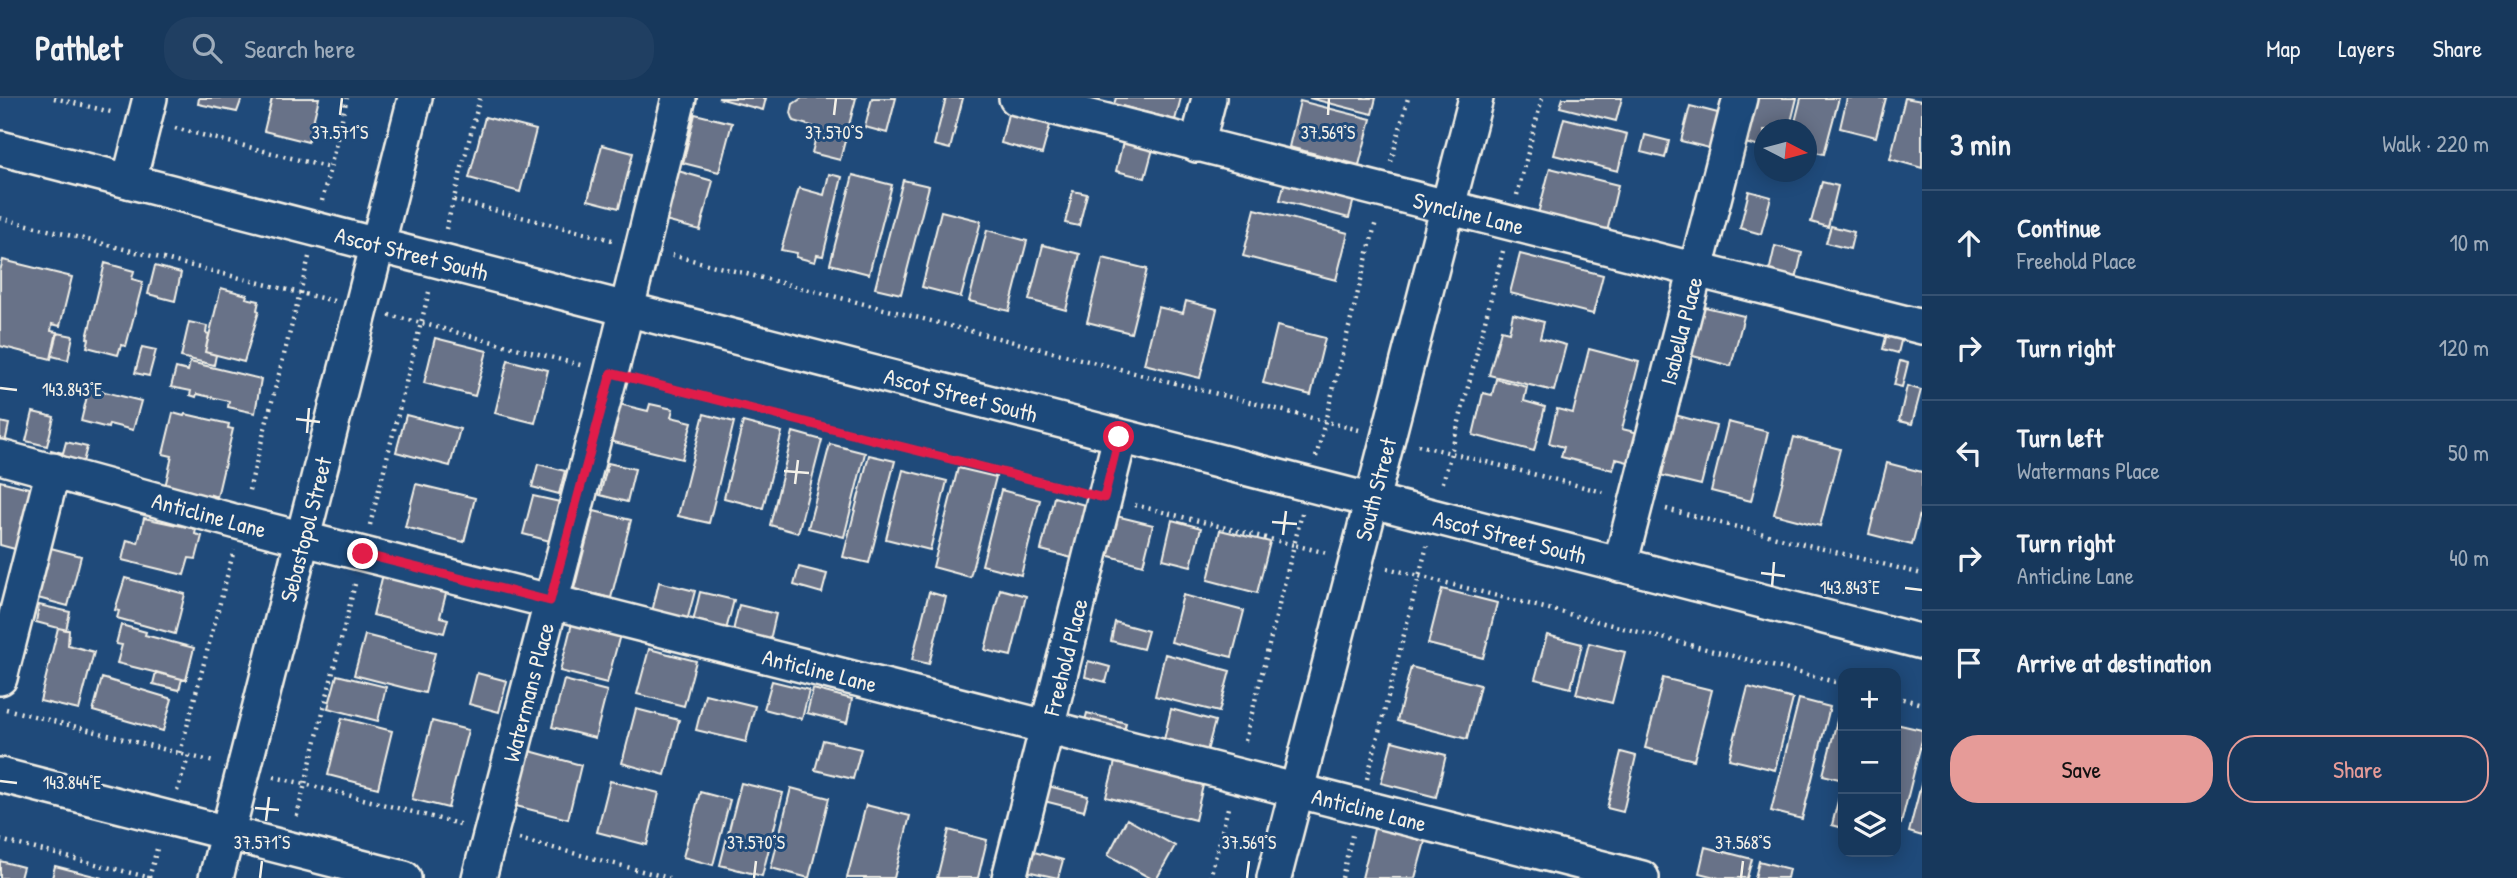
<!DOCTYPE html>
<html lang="en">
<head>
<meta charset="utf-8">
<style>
	:root { --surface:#17385c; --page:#203f62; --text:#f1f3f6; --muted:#9eacbb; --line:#365272; --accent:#e69b98 }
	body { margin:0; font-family:"Patrick Hand",sans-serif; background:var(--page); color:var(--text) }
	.controls { position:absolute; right:21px; bottom:21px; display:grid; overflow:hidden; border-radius:14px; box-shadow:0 4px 18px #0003 }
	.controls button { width:63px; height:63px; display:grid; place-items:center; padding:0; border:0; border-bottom:2px solid var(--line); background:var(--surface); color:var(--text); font:35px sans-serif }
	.compass { position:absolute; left:1754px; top:21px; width:63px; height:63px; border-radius:50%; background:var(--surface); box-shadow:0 4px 18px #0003; rotate:96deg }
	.stop { position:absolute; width:21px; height:21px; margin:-16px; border:5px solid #e11d48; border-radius:50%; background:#fff }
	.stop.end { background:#e11d48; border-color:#fff; box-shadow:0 2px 7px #0008 }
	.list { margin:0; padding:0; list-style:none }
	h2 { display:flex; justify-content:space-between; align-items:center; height:91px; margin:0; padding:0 28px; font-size:30px }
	h2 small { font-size:23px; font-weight:400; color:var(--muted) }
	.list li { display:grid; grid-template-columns:46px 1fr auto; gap:21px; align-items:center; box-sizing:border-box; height:105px; padding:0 28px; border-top:2px solid var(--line) }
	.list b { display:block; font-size:26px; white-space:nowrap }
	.list p { margin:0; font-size:23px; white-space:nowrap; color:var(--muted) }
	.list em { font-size:23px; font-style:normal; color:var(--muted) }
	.actions { display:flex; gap:14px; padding:21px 28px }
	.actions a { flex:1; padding:16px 0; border:2px solid var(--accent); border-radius:28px; text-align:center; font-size:24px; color:var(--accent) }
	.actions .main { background:var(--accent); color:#111 }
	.icon { flex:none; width:38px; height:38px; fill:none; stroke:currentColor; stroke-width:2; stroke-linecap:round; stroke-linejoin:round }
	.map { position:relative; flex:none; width:1922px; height:780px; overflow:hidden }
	header { display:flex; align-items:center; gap:42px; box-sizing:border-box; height:98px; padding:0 35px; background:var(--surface); border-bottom:2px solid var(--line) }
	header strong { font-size:33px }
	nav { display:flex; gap:38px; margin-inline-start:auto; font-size:24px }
	.search { width:490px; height:63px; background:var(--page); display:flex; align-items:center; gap:18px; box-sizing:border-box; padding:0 24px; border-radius:28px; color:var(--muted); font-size:26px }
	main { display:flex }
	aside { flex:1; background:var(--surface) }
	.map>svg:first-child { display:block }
	.building { fill:#687288; stroke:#f4f1e8; stroke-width:2 }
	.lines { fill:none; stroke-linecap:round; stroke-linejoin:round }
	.minor-casing { stroke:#f4f1e8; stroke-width:38 }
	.path { stroke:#f4f1e8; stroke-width:4.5; stroke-dasharray:2 5; stroke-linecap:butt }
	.minor { stroke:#1f4a7a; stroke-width:33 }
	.route { stroke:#e11d48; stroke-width:9 }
	.ticks { fill:none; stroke:#f4f1e8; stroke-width:2.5 }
	.labels { text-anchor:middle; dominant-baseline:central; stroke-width:6; stroke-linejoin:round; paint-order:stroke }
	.street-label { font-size:23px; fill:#f4f1e8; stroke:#1f4a7a }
	.ticks-label { font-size:18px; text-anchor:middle; fill:#f4f1e8; stroke:#1f4a7a; stroke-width:6; stroke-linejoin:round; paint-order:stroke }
</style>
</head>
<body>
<header>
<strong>Pathlet</strong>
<div class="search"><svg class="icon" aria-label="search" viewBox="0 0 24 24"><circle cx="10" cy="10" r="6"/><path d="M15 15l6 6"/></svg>Search here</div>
<nav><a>Map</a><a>Layers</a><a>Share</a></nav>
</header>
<main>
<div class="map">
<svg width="1922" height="780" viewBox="0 0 1922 780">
	<rect width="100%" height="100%" fill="#1f4a7a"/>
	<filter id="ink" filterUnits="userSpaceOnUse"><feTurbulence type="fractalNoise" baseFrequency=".0143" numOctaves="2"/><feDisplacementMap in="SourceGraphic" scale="14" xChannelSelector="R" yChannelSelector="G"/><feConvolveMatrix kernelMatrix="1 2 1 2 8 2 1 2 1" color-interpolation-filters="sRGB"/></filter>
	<g filter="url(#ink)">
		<path class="building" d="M199,0H242L237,14L198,6Z
			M272,0H319L308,44L264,33Z
			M718,0H766L763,12Z
			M802,0H856L840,62L812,55L818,30L794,23L791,15L793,6Z
			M872,0H896L887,35L865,29Z
			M946,0H963L950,51L934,47Z
			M1116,0H1181L1175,22L1114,6Z
			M1309,0H1376L1372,16Z
			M1563,0H1622L1616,23L1560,9Z
			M1756,0H1797L1789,32H1764V50L1745,45Z
			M1801,0H1839L1824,56L1806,52V32H1793Z
			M1847,0H1886L1876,39L1840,30Z
			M1905,0L1922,3V70L1890,61Z
			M1300,3L1371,21L1359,67L1289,49Z
			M1690,8L1722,16L1713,51L1681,43Z
			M695,16L732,25L719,74L683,65Z
			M1008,16L1050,27L1042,56L1001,45Z
			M485,19L536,32L520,94L469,80Z
			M1564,20L1627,36L1618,73L1554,57Z
			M1645,37L1669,43L1665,60L1641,54Z
			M1123,44L1153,51L1145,80L1116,73Z
			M602,47L633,55L619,110L588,102Z
			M1550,70L1618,87L1607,134L1538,116Z
			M678,73L713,83L700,132L665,123Z
			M829,76L842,79L823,158L817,157L815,164L796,159L797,155L781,152L799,90L824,97Z
			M853,77L892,87L869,176L830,166Z
			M1286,79L1355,97L1349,120L1280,102Z
			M903,82L929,88L901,196L875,190Z
			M1822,84L1838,88L1828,129L1811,124Z
			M1073,93L1087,96L1079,128L1065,125Z
			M1749,93L1771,99L1761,136L1740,130Z
			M1255,111L1348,135L1336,182L1243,158Z
			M941,113L981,123L961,199L922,189Z
			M1831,128L1854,134L1850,151L1826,145Z
			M987,132L1027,143L1009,213L969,203Z
			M1043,147L1080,156L1066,212L1029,202Z
			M1775,148L1802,155L1796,181L1769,174Z
			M1520,156L1603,177L1593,216L1510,195Z
			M1103,160L1147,171L1131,235L1087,224Z
			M3,162L72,179L60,228L52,226L51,233L57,234L51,261L0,248V173Z
			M105,165L134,173L132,181L143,184L126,248L121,247L118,257L87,249L89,241L87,240Z
			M155,168L181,175L175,203L148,196Z
			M221,190L247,197L246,200L259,203L257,212L259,213L244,264L205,254Z
			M1186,203L1217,211L1200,280L1144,266L1158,209L1183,215Z
			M1701,208L1744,218L1731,268L1689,257Z
			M1513,216L1544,224L1540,240L1566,247L1554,293L1489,277L1501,232L1509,234Z
			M189,224L207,228L206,235L209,236L205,254L216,257L214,267L181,259Z
			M1277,228L1325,240L1311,297L1263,285Z
			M58,235L73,238L68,262L52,258Z
			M1887,235L1902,239L1898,255L1883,251Z
			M435,240L487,253L475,298L424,285Z
			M142,249L156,252L149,278L135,275Z
			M1589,251L1639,264L1622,331L1639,335L1632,365L1616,361L1613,372L1561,359L1564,349L1549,345L1557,311L1573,315Z
			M508,262L548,272L535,325L495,315Z
			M1900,263L1908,265L1902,289L1894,287Z
			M190,264L261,281L255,315L228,309L229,303L197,296L196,299L190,297L191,293L171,289L176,270L188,273Z
			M1496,281L1527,289L1524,303L1545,309L1534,353L1473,337L1483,295L1492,297Z
			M1907,288L1921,292L1912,326L1899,323Z
			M89,290L141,303L133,332L109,326L108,330L81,323Z
			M619,306L648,313L650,306L673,311L671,319L692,324L682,361L610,343Z
			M33,314L54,319L47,348L26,343Z
			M173,315L184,318L185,316L229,326L228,330L233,331L217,399L211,397V400L165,389L172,358L163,356Z
			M704,316L734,324L709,425L678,418Z
			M406,317L460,331L450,368L396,354Z
			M1675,317L1716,328L1701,387L1660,377Z
			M0,324L9,326L5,345L0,344Z
			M743,324L782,334L763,410L724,400Z
			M1728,324L1768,334L1751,403L1711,393Z
			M793,334L822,342L798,435L770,427Z
			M1794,339L1840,351L1820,428L1774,416Z
			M66,344L87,349L83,364L89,366L88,372L48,365L51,352L63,355Z
			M830,346L865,355L844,439L808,430Z
			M869,357L895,363L869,465L843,459Z
			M608,365L635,371L627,404L600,397Z
			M1887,365L1922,374V408L1912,447L1869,436Z
			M538,366L565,373L559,396L532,389Z
			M958,370L996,379L970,479L933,469Z
			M903,372L947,383L930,452L886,441Z
			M0,383L37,392L22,453L0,447Z
			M416,386L475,400L464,444L405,429Z
			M1001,392L1040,402L1021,477L982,467Z
			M533,398L560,404L550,443L523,436Z
			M1054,399L1085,407L1072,460L1041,452Z
			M594,413L631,422L611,500L574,491Z
			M1112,417L1153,427L1143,467L1102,456Z
			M144,420L196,431L195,436L202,438L196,461L189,460L184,477L122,462L127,442L138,445Z
			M1172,422L1201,430L1191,468L1163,461Z
			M1220,432L1270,444L1257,495L1208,482Z
			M47,449L81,458L68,508L34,499Z
			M799,469L827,476L822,495L794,487Z
			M383,476L447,492L440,519L448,521L444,535L373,517Z
			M125,480L185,496L175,536L117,520L119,513L115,512Z
			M659,484L695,493L687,523L652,514Z
			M1000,491L1026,498L1011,558L985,552Z
			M1442,491L1497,505L1483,560L1428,546Z
			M700,494L734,502L726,532L693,524Z
			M929,494L946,499L929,566L912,562Z
			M1183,497L1244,513L1232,559L1171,544Z
			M39,507L70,514L66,532L36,524Z
			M739,507L776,516L770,542L733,533Z
			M573,521L621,533L607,585L560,573Z
			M1115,524L1148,533L1143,551L1111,543Z
			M121,527L146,534L145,537L194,550L186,582L117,565L122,547L116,546Z
			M58,530L69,532L68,547L94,554L79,612L40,603Z
			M365,537L435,555L425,595L354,577Z
			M1547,537L1582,546L1571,590L1535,581Z
			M1589,545L1625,554L1612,605L1576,596Z
			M649,551L696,563L684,608L637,596Z
			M1165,556L1230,573L1219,614L1155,598Z
			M1088,563L1110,569L1106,584L1085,579Z
			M1411,569L1480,587L1467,641L1397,623Z
			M156,574L182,581L179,592L153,586Z
			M477,575L507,583L499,614L469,606Z
			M337,577L386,589L378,623L328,610Z
			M102,580L172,601L163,633L93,613Z
			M1663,580L1712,592L1694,662L1645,650Z
			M564,582L607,593L595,640L552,629Z
			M772,583L809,592L802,621L764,611Z
			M1748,589L1793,601L1775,672L1729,661Z
			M813,591L852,601L847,625L807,615Z
			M705,596L755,608L746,644L696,632Z
			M1799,601L1830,609L1802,721L1771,713Z
			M1841,607H1843V682L1823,677Z
			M636,611L679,622L665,677L622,665Z
			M1171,611L1215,623L1206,657L1163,646Z
			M1087,615L1126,625L1123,636L1084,626Z
			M342,620L392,633L378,690L328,677Z
			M432,623L468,632L448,710L412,701Z
			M1896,626L1922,632V642L1901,726L1896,724Z
			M823,642L861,651L853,681L815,672Z
			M1392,643L1446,657L1436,699L1381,685Z
			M530,653L581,667L568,721L516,708Z
			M1621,654L1636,658L1623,714L1607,710Z
			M1116,660L1204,683L1195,722L1106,699Z
			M610,683L659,695L647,747L597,734Z
			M1922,683V738L1909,734Z
			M741,685L783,695L762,778L720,767Z
			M1048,688L1088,698L1084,713L1044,703Z
			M791,690L829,700L809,780L771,770Z
			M700,694L730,702L713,767L683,759Z
			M1840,695L1843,696V730L1832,727Z
			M866,707L910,718L894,780H847Z
			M1127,721L1175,748L1157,780H1150L1108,757Z
			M1375,727L1426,740L1415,780H1362Z
			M949,732L987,742L978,780H937Z
			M1705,749L1752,761L1747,780H1719L1699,775Z
			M1027,752L1063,762L1058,780L1022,772Z
			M0,763L23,769L20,780H0Z
			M1759,763L1789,771L1787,780H1755Z
			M55,768L102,780H52Z"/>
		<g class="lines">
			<defs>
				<g id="minor">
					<path id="s1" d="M1016,0L1922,229"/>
					<path d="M1197,47L1209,0"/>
					<path id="s2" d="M0,50C641,212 1281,380 1922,544"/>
					<path d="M129,83L150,0"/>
					<path id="s3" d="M0,359L241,425L1642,780"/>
					<path id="s4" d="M1620,467L1740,0"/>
					<path d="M0,580L53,372"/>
					<path d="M0,677L404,780"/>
					<path id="s5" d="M216,780L415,0"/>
					<path id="s6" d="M479,780L611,275L679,0"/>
					<path id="s7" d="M1009,780L1120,339"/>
					<path id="s8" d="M1274,780L1476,0"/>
				</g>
			</defs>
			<use href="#minor" class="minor-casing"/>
			<path class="path" d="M54,0L115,15
				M175,30L330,70
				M1391,64L1408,0
				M1517,97L1542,0
				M454,102L612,142
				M322,103L347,0
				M0,120L300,195L248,396
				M446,131L480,0
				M1503,153L1451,355L1607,395
				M672,157L1359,332
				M309,159L300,195L334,203
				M389,217L421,225L430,190
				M640,282L1076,392
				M1418,347L1451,355L1442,388
				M1316,359L1376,123
				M1135,407L1294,447L1244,647
				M1666,411L1922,476
				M1302,415L1294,447L1327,455
				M370,427L421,225L584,268
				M1387,470L1419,478L1427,448
				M355,486L305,686L463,727
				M1896,599L1922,606
				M6,611L214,664
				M180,655L234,452
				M274,679L305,686L296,721
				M1367,681L1419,478L1843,586
				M177,693L189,657
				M519,741L669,780
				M0,742L151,780
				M149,780L158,747
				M1210,780L1229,706
				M1342,780L1352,737"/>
			<use href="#minor" class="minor"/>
		</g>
	</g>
	<g class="lines" filter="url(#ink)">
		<path class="route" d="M363,456L550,503L611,275L1104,400L1119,339"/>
	</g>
	<path class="ticks" d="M340,17L342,0M834,17L836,0M1328,17L1329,0M0,290L17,292M296,321L320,324M307,335L309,310M784,373L809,375M795,386L798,362M1272,424L1297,426M1283,437L1286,413M1761,475L1785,478M1772,489L1774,464M1905,490L1922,492M0,683L17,685M255,710L279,712M266,723L269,699M260,780L262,763M754,780L756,763M1247,780L1249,763M1741,780L1743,763"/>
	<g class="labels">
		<g class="street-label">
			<text stroke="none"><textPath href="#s1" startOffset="467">Syncline Lane</textPath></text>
			<text stroke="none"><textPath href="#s2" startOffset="425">Ascot Street South</textPath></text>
			<text stroke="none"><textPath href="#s4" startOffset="242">Isabella Place</textPath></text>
			<text stroke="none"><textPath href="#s2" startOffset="992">Ascot Street South</textPath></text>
			<text stroke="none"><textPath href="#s8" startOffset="402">South Street</textPath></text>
			<text stroke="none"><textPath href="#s3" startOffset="217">Anticline Lane</textPath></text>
			<text stroke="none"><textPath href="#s5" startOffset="360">Sebastopol Street</textPath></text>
			<text stroke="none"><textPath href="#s2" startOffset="1559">Ascot Street South</textPath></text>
			<text stroke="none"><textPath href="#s7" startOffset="228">Freehold Place</textPath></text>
			<text stroke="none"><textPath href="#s3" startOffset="847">Anticline Lane</textPath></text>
			<text stroke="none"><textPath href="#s6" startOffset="192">Watermans Place</textPath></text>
			<text stroke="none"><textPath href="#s3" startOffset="1414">Anticline Lane</textPath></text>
		</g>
	</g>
	<g class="ticks-label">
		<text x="340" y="41">37.571°S</text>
		<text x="834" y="41">37.570°S</text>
		<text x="1328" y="41">37.569°S</text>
		<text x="72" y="298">143.843°E</text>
		<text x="1850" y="496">143.843°E</text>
		<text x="72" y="691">143.844°E</text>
		<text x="262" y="751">37.571°S</text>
		<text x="756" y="751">37.570°S</text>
		<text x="1249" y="751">37.569°S</text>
		<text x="1743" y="751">37.568°S</text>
	</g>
</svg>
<div class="controls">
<button>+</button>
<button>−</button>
<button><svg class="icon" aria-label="layers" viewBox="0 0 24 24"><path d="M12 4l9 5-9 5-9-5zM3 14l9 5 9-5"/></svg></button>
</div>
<svg class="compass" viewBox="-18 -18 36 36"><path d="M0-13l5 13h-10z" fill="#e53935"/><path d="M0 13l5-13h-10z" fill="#9eacbb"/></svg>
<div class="stop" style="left:1119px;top:339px"></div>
<div class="stop end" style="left:363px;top:456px"></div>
</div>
<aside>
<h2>3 min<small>Walk · 220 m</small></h2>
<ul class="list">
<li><svg class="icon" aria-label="ahead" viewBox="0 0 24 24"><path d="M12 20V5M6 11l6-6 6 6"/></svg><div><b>Continue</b><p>Freehold Place</p></div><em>10 m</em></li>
<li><svg class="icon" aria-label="right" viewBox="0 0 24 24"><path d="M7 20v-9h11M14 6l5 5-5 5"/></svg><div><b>Turn right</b></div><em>120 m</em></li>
<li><svg class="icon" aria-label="left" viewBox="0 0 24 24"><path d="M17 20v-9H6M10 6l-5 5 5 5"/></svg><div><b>Turn left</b><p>Watermans Place</p></div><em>50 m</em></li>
<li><svg class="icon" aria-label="right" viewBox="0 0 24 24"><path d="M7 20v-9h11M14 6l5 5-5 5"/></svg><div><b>Turn right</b><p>Anticline Lane</p></div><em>40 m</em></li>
<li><svg class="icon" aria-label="arrive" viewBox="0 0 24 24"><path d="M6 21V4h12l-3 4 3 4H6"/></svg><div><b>Arrive at destination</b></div></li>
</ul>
<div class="actions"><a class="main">Save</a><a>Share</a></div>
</aside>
</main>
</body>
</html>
